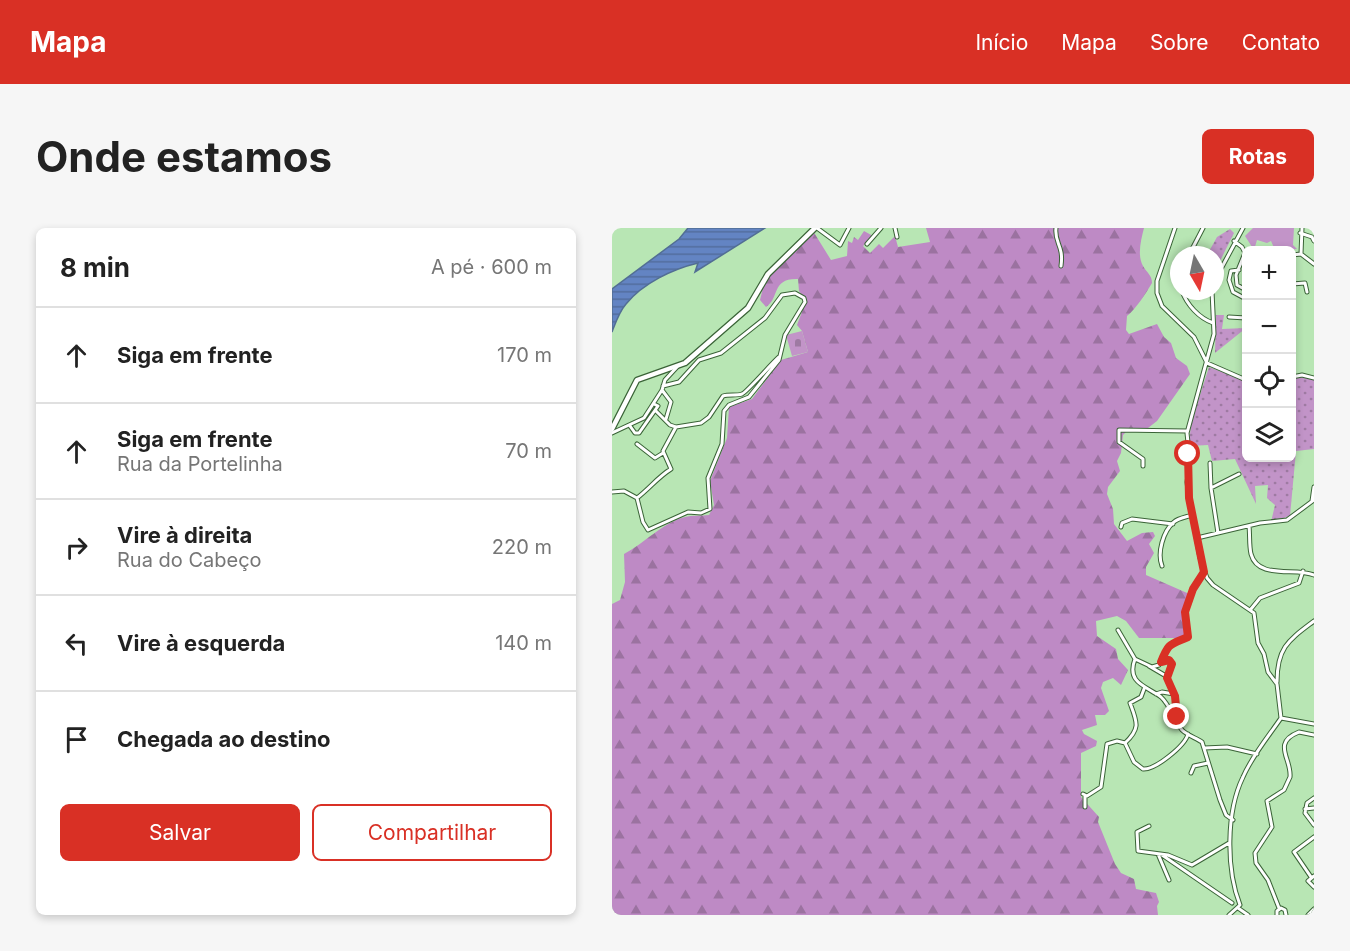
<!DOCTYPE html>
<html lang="pt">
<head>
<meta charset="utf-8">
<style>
	:root { --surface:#fff; --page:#f6f6f6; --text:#222; --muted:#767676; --line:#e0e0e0; --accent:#d93025 }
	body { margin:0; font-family:Inter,sans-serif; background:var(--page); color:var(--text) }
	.controls { position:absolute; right:18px; top:18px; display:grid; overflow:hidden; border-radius:9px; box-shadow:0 3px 9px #0003 }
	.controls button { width:54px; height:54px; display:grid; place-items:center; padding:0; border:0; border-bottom:2px solid var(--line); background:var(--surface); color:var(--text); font:30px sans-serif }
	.compass { position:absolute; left:558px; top:18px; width:54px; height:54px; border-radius:50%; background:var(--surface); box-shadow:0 3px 9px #0003; rotate:171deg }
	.stop { position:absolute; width:18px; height:18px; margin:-14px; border:4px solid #d93025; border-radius:50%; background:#fff }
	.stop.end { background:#d93025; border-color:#fff; box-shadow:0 2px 6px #0008 }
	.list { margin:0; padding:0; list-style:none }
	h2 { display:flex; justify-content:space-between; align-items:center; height:78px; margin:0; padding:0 24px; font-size:26px }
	h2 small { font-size:20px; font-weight:400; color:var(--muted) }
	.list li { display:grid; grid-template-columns:39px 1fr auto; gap:18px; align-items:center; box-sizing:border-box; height:96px; padding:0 24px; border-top:2px solid var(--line) }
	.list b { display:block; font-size:22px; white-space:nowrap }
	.list p { margin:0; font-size:20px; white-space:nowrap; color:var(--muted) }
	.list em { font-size:20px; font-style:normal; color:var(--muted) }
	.actions { display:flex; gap:12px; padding:18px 24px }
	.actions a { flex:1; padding:14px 0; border:2px solid var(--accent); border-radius:9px; text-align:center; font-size:21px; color:var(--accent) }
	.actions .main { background:var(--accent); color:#fff }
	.icon { flex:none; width:33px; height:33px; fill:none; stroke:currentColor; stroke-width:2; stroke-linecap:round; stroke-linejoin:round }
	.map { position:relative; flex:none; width:702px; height:687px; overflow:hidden; border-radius:9px }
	header { display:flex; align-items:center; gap:36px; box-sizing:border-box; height:84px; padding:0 30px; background:var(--accent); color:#fff }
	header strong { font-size:28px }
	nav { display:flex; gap:33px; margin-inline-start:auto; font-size:21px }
	.intro { display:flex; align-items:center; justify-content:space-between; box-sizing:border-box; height:144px; padding:0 36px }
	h1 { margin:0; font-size:42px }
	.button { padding:15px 27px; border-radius:9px; background:var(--accent); color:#fff; font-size:21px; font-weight:700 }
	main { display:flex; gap:36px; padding:0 36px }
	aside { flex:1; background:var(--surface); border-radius:9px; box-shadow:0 3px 9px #0003 }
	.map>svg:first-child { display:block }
	.grass { fill:url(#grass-dots) }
	.forest { fill:url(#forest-firs) }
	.cemetery { fill:url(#cemetery-stones) }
	.garden { fill:#c294c8 }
	.water { fill:url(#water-rules); stroke:#526e94; stroke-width:1.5 }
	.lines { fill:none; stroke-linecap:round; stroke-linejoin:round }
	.street-casing { stroke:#3a6337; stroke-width:5 }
	.secondary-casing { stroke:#3a6337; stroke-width:7 }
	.street { stroke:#fff; stroke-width:3 }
	.secondary { stroke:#fff; stroke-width:4.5 }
	.route { stroke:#d93025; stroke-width:8 }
</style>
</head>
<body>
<header>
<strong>Mapa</strong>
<nav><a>Início</a><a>Mapa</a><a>Sobre</a><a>Contato</a></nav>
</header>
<div class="intro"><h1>Onde estamos</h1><a class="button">Rotas</a></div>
<main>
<aside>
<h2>8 min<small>A pé · 600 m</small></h2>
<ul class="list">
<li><svg class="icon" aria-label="ahead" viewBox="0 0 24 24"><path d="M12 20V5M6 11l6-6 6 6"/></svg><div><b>Siga em frente</b></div><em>170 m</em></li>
<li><svg class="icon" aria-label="ahead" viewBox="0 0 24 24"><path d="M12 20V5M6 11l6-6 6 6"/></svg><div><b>Siga em frente</b><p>Rua da Portelinha</p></div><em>70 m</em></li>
<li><svg class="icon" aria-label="right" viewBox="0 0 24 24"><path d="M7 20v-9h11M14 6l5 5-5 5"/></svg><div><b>Vire à direita</b><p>Rua do Cabeço</p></div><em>220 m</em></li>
<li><svg class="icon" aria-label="left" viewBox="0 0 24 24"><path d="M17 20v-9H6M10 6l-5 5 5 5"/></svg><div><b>Vire à esquerda</b></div><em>140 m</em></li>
<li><svg class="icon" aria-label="arrive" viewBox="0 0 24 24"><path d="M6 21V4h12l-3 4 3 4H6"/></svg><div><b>Chegada ao destino</b></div></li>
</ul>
<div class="actions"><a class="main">Salvar</a><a>Compartilhar</a></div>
</aside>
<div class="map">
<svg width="702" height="687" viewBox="0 0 702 687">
	<defs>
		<pattern id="grass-dots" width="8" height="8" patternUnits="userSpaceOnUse" patternTransform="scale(1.5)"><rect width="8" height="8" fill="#c294c8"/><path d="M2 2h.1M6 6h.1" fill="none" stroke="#9e7aa2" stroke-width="1.8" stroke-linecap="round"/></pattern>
		<pattern id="forest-firs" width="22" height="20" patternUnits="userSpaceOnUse" patternTransform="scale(1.5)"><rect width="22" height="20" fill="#be8ac5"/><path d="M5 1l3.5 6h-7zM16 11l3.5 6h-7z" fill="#9b72a0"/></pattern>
		<pattern id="cemetery-stones" width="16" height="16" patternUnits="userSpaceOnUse" patternTransform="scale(1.5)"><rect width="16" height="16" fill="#c294c8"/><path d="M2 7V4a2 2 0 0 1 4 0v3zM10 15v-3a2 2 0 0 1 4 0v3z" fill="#9e7aa2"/></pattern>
		<pattern id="water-rules" width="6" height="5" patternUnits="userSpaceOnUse" patternTransform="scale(1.5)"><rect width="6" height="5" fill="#6384c3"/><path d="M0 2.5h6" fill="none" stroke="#526d9e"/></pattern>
	</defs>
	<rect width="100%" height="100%" fill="#b8e6b4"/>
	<path class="grass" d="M618,1L622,5L603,43V27H595L605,9Z
		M604,87H612L610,101L634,100L603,125Z
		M597,139L634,153V230H680V151L690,149L702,152V221L684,223L678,288L659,294L663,277L655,270L656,257L643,258L644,276L623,231L600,233L596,217L577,218L579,195Z"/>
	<path class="forest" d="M314,0H532C529,12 525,27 531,38C535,45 540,47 540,55C534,65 524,81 515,88L514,102L517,106L545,96L552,109L559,115L564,130L575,138L578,146L545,193L536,200L515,203L511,207L509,225L505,233L508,243L496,259L495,266L501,281L502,296L515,313L530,305L541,304L543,308L537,316L542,325L534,339V347L582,368L572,392L574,407L569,410H527L514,393L505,388L484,393L485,408L504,421L506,431L516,442L509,457L501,450L491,454L489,460L497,483L493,487H483L485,497L470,502L472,506L485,513L484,518L469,525V569L487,589L486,594L503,636L509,645L522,651L524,661L544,665L547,674L545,678L546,687H0V376L8,372L13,354L12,326C33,315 50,295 73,289C80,287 89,288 97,287L102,277L98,253L115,210L117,179L140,171L169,132L196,124L190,103L185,97L194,73L187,63L186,51C159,50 168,70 154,79L148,72L153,52L201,3L219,32L235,28L236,13L240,15L242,9L246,12L252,3L261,8L251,18L258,25L267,16L271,20L283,8L286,19L318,14Z"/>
	<path class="cemetery" d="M190,103L196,124L180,128L174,107Z"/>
	<path class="garden" d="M641,0H682L681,17L685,21L663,22L659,13L655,15L645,12L642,22L633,8Z"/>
	<path class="water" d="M76,0H153L83,44L86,35C61,41 31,55 14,76C7,84 3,96 0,104V61L67,11Z"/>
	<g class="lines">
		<defs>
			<path id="street" d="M205,0L228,17L237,0
				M283,0L285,9
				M444,0C442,15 452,17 449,38
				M563,0L545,53V65L550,78L582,109L595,135L634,152
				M688,5L700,9L702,13
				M622,13L630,19L633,25L624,47L625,57L634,62
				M255,16L269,0
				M689,26L690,0
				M577,27L591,0
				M680,27L689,26L702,36
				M627,42L619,43L617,52L621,64L634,71
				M603,52L631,0
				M680,56L693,55L695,64
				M570,63C575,77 587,90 601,95
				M600,63L602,106L575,205L578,234L575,254L577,270L588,330L595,350L601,357L642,385L646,415L652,426L656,444L665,456L669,490
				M617,89L634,90
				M680,149L690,147L702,150
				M44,183L58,197L64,199L89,195L97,189L111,168C117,166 124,168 130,166C134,165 159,136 167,129
				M54,191L59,174L50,162L53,152L65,139
				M18,198L23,205H27L46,178L42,176
				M0,205L32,190L50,162
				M25,216L43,230L51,225
				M598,235L599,260L606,305
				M531,238V231L507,214V202L575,203
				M599,260L627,246
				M0,264L12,263L25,270L31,294L36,302L76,284L89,285L98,281L96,250L110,216L112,183L117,177L137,169L167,132L173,107L193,74L192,70L183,65L170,67L153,90L109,125L87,132L67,154L51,158
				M25,270C38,260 46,249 59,241L51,223L64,199
				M700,273L702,259
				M637,298C638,307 637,317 639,326C646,352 683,339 702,347
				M509,299L510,295L520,291L561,296
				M585,310L648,295L675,292L702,272
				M550,338C545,325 551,303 562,294C566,290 575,289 580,287
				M592,344L581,361L573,384L576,409C551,421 560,412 547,437L540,439L523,431C514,455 534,458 549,469C558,477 562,492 570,502C575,507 584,510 590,514L608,572L614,587L621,592
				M639,381L648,370L687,355L691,343
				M506,402L523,431
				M550,433H559L555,450
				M537,438L554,448L563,468L565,491
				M665,454C665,419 677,412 702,393
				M532,461L529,469L518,475C525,494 529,500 513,515L522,534L531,541C543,542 573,518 576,506
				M544,466L550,464L562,466
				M669,490L702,496
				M592,520L615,519L645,526
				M579,545L582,538L596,535
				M471,566L475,568L489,559L495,516L505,513L513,515
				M702,570L695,575L693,585L702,597
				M473,579V568
				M693,581L702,580
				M537,598L525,604L526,623L556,627L580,637L617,615
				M546,626L557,652
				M550,627L620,675
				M702,648L696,653L702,659
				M699,649L682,624L702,609
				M626,680L636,687
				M667,680L656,652L644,635L643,625L660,599L655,573L672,562L678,549C680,531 659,515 687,504L702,507
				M617,687L628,677C614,641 614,584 631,549C640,528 656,509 669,490
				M665,687V683L669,680L673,682L674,687
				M696,687L702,681"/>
			<path id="secondary" d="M0,201L25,152L73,135L136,80L156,46L203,0"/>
		</defs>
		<use href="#street" class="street-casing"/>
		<use href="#secondary" class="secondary-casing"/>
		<use href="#street" class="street"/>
		<use href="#secondary" class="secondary"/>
	</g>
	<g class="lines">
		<path class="route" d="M565,489L563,468L555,450L560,436L557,432L549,434C557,414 558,417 576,409L573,384L581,361L592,344L577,270L576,226"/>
	</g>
</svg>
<div class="controls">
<button>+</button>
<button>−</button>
<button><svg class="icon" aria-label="locate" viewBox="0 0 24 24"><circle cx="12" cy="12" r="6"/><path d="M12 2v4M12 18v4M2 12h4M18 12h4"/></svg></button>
<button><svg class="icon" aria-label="layers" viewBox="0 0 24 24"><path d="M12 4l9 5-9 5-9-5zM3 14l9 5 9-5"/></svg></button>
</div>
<svg class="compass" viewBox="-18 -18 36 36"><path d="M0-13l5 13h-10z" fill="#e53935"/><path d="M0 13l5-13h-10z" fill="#767676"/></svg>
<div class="stop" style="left:576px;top:226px"></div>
<div class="stop end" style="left:565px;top:489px"></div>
</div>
</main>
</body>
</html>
